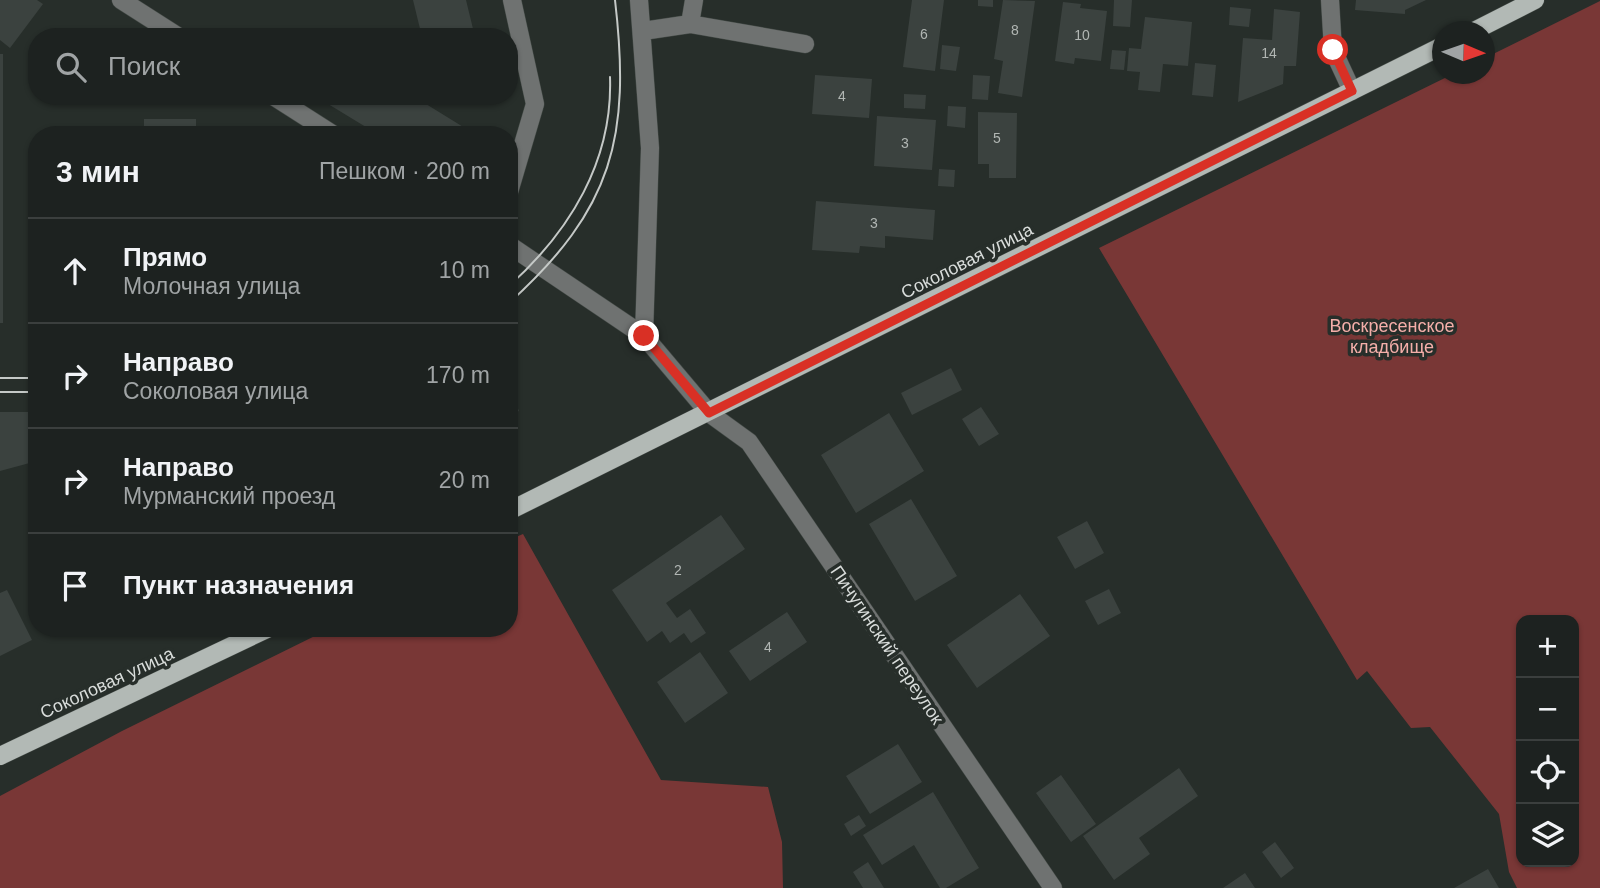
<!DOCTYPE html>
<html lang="ru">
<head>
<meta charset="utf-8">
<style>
	:root { --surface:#1d2220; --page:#2a2f2d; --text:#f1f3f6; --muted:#a0a4a5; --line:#3b3f3e }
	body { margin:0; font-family:Arial,sans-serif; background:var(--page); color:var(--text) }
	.controls { position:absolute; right:21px; bottom:21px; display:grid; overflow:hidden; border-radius:14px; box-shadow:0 2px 5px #0004 }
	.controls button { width:63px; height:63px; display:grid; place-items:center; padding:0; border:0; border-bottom:2px solid var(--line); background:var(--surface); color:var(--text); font:35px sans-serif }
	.compass { position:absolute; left:1432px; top:21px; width:63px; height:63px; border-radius:50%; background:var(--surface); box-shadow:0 2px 5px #0004; rotate:92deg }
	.stop { position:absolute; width:21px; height:21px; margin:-16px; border:5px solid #d93025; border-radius:50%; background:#fff }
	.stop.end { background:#d93025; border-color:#fff; box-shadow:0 2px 7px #0008 }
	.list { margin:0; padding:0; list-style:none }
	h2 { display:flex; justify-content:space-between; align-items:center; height:91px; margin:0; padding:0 28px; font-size:30px }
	h2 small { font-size:23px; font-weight:400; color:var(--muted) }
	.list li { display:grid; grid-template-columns:46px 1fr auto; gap:21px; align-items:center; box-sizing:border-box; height:105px; padding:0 28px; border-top:2px solid var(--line) }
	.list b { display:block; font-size:26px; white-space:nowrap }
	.list p { margin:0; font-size:23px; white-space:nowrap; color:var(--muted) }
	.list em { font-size:23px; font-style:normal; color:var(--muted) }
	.icon { flex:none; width:38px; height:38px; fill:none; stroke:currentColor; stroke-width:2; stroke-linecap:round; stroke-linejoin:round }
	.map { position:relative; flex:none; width:1600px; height:888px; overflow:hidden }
	.search { position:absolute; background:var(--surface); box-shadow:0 2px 5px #0004; left:28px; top:28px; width:490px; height:77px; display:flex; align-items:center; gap:18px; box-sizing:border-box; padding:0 24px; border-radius:28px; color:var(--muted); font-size:26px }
	.panel { position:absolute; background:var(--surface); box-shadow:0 2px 5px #0004; left:28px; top:126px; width:490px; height:511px; border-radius:28px }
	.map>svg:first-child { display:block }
	.green { fill:#793736; fill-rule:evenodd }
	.building { fill:#3b423f }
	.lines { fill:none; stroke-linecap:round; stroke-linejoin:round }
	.minor-casing { stroke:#434a46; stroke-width:19 }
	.major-casing { stroke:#434a46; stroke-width:19 }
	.minor { stroke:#6f7271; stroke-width:18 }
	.major { stroke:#b2b9b5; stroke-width:18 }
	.tram { stroke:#c5c9c7; stroke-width:2 }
	.route { stroke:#d93025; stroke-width:9 }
	.labels { text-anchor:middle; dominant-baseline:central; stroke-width:7; stroke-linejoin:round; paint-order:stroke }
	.number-label { font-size:14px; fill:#b1b6b3 }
	.street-label { font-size:18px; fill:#d8dcda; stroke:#272e2a }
	.park-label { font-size:18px; fill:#f4aea9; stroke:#272e2a }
</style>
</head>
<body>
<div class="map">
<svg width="1600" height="888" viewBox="0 0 1600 888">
	<rect width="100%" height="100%" fill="#272e2a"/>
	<path class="green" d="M1600,1V888H1517L1509,872L1499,814L1430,727L1411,728L1367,671L1357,680L1099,248L1453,74H1484L1485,58ZM1521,620H1574V862H1521Z
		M523,534L661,780L768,787L782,842L783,888H0V796L122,731L331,628H509V540Z"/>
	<path class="building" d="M0,0H37L43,4L10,48L0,40Z
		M413,0H466L475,37H422Z
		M912,0H944L935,71L903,67Z
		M978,0H993V7L978,6Z
		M1003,0L1035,1L1022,97L998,93L1003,61L994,59Z
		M1114,0H1132L1130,27L1113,26Z
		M1356,0H1426L1405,10V14L1355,10Z
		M1063,2L1081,4L1080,8L1107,11L1101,61L1075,58L1074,64L1055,61Z
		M1230,7L1251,9L1249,27L1229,25Z
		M1274,9L1300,12L1296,66H1284L1283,84L1238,102L1243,38L1272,40Z
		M1145,17L1192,22L1188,66L1163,64L1160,92L1138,90L1140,72L1127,71L1129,48L1141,49Z
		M304,30L315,37H300Z
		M942,45L960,47L956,71L940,69Z
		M1112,50L1126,51L1124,70L1110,69Z
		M0,54H3V323H0Z
		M1195,63L1216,65L1213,97L1192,95Z
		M815,75L872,79L869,118L812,114Z
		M973,75L990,76L988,100L972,99Z
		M904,94L926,95L925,109L904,108Z
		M315,96H413L473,133L379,135Z
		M948,106L966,107L965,128L947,126Z
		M978,112L1017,113L1016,178H989V164H978Z
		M877,116L936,120L932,170L874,166Z
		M144,119H196V135H144Z
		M939,169L955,170L954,187L938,186Z
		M816,201L935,210L933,240L885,236V248L860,246L859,253L812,250Z
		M951,368L962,390L912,415L901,393Z
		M509,386L519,411L509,415Z
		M981,407L999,434L979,446L962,419Z
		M0,412H37V461L0,471Z
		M889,413L924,471L856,513L821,455Z
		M911,499L957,576L915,601L869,524Z
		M721,515L745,549L666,603L677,618L690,609L706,633L691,643L684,633L670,643L662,631L647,642L612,590Z
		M1087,521L1104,553L1075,569L1057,537Z
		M1109,589L1121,613L1098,625L1085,601Z
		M7,590L32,640L0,656V593Z
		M1020,594L1050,636L977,688L947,645Z
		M787,612L807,642L750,681L729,651Z
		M700,652L728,693L685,723L657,682Z
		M898,744L922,782L870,814L846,776Z
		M1179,768L1198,796L1139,838L1150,854L1114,880L1083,836Z
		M1061,775L1096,824L1071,842L1036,793Z
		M933,792L979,868L946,888H940L914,845L882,865L863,835Z
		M859,815L866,826L851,836L844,824Z
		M1275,842L1294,868L1281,878L1262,852Z
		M868,862L884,888H863L853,872Z
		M1488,869L1499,888H1454Z
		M1245,873L1255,888H1223Z"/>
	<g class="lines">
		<defs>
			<path id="minor" d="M121,0L179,37
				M639,0L650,148L644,336
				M1330,0L1333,50L1352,91
				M690,24L805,44
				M643,31L690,24L694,0
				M273,96L334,135
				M509,192L535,104L512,0
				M509,245L644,336L709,413L749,442L1053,888"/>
			<path id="major" d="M1472,32L1535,0
				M509,511L1442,46
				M0,756L269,628"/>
		</defs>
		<use href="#minor" class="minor-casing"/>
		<use href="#major" class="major-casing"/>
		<use href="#minor" class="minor"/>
		<use href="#major" class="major"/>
		<path class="tram" d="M509,286C570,231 613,161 610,77
			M509,303C613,209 631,137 615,0
			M0,378H37
			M0,392H37"/>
	</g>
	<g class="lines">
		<path class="route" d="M644,336L709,413L1352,91L1333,50"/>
	</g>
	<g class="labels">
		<g class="number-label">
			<text x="1015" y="30">8</text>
			<text x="924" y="34">6</text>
			<text x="1082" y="35">10</text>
			<text x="1269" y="53">14</text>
			<text x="842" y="96">4</text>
			<text x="997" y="138">5</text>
			<text x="905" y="143">3</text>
			<text x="874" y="223">3</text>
			<text x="678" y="570">2</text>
			<text x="768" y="647">4</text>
		</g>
		<g class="street-label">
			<text transform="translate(967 261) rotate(-27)">Соколовая улица</text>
			<text transform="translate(887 645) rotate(56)">Пичугинский переулок</text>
			<text transform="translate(107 683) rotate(-25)">Соколовая улица</text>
		</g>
		<g class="park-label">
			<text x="1392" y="326">Воскресенское<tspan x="1392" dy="21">кладбище</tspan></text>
		</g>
	</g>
</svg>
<div class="controls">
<button>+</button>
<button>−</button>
<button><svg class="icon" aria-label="locate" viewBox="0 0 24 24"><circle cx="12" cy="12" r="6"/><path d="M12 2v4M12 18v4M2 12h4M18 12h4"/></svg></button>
<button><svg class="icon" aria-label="layers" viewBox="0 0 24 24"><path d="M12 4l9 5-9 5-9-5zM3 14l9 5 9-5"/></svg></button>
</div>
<svg class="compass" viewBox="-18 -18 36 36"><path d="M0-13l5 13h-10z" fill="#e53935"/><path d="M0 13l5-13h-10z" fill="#a0a4a5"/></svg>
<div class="stop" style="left:1333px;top:50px"></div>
<div class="stop end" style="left:644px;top:336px"></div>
<div class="search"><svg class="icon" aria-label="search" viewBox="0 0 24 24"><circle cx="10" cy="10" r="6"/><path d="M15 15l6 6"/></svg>Поиск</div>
<section class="panel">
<h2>3 мин<small>Пешком · 200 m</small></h2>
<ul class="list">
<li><svg class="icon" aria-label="ahead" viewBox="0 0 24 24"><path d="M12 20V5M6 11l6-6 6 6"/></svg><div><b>Прямо</b><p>Молочная улица</p></div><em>10 m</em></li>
<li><svg class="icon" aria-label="right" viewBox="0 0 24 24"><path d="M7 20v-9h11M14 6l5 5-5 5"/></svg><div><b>Направо</b><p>Соколовая улица</p></div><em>170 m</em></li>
<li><svg class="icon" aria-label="right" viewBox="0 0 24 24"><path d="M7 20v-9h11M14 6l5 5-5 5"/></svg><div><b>Направо</b><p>Мурманский проезд</p></div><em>20 m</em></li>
<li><svg class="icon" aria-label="arrive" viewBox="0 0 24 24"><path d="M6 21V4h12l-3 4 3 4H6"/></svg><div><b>Пункт назначения</b></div></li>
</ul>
</section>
</div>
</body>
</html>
